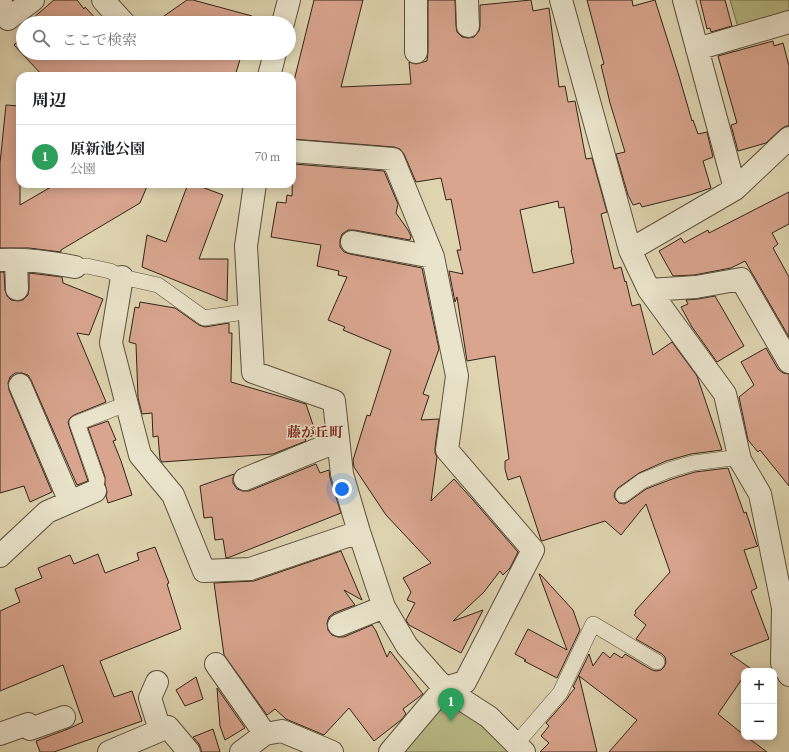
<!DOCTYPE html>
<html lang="ja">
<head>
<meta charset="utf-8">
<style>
	:root { --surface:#fff; --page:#f6f6f6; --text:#202124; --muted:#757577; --line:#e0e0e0; --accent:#8f2418 }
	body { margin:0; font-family:"EB Garamond","Noto Serif JP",serif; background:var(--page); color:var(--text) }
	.controls { position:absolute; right:12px; bottom:12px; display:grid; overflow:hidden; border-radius:8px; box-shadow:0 2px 10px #0003 }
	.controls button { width:36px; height:36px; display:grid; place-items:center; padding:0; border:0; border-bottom:1px solid var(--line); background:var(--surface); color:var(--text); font:20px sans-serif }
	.you { position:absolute; left:342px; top:489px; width:14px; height:14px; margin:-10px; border:3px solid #fff; border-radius:50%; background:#1a73e8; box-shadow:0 0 0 6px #1a73e833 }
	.badge { display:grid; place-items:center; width:26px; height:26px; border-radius:50%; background:var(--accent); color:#fff; font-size:13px; font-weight:700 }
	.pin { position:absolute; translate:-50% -33px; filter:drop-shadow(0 1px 2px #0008) }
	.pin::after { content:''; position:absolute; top:21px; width:14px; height:12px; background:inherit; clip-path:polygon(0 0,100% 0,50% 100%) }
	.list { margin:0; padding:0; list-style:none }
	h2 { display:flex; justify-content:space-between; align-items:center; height:52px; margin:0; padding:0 16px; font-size:17px }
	h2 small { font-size:13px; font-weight:400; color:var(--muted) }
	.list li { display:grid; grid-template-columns:26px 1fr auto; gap:12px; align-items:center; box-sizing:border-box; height:64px; padding:0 16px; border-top:1px solid var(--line) }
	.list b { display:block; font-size:15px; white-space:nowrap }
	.list p { margin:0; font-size:13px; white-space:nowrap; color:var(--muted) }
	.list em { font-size:13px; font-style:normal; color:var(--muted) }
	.icon { flex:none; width:22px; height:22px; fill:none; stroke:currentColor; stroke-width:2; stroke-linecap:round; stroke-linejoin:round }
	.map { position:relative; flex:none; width:789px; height:752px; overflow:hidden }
	.search { position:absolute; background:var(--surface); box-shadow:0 2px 10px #0003; left:16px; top:16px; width:280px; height:44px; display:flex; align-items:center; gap:10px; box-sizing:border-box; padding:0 14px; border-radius:22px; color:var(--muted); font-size:15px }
	.panel { position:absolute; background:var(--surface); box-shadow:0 2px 10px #0003; left:16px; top:72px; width:280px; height:116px; border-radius:12px }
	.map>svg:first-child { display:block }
	.green { fill:#b8bb87; stroke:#74704f }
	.building { fill:#d9a58f; stroke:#312417; fill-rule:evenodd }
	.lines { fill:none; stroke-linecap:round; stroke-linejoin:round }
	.lane-casing { stroke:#5c503e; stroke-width:16 }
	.street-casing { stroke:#5c503e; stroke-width:24 }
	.lane { stroke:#eae4cc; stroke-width:15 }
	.street { stroke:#eae4cc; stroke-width:22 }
	.labels { text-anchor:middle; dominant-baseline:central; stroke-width:3; stroke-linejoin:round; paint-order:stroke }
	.neighbourhood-label { font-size:14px; font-weight:bold; fill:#7a1f14; stroke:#eae4cc }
</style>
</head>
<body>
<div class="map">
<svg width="789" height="752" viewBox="0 0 789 752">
	<rect width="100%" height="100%" fill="#dfd5b1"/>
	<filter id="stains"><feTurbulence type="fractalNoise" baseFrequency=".005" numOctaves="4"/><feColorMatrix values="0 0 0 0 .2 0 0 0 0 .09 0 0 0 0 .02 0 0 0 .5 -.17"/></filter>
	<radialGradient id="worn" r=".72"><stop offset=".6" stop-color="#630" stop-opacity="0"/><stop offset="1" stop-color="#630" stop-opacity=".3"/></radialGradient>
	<path class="green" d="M730,0H789V11L738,27Z
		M449,701L497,738L510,752H405L403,751L439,703Z"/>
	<path class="building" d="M54,0H77L84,9L85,7L100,23H35L32,19Z
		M187,0H193L252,16L250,23H154Z
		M314,0H363L341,87L411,84L409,62L416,64L427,61L428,52V0H455L456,26L457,32L462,37L468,38L474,37L479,31L480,26V5L531,0L533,11L549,8L559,87L565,86L568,102L575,101L586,159L592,158L607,212L601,214L614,269L621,267L625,282L626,281L632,306L640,304L653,355L672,342L697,376L722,450L691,454L666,461L639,473L618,488L615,492L614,496L616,500L619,503L624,504L628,502L646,489L672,479L695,472L728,468L744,513L746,512L757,545L758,546L744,550L757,588L751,591L769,639L730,654L750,668L747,671H744V676L718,714L744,735V737H747L767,752H609L637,720L579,676L597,752H540L549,743L541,736L549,726L546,723L567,699L570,694L575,688L573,687L589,654L593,666L603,652L610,658L614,653L622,658L625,654L652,670L656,671L661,670L664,667L666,662L665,657L662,654L636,639L646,625L634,615L636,613L635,611L670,572L646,504L621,535L605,521L542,541L541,540L520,476L508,480L505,469V461L509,459L495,356L467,361L457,297L455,302L449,271L463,274L457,250H461L451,199L446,200L441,178L416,182L404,154L400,149L394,147L292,139V89ZM558,201L559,208L564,207L572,250H571L574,263L533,273L520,210Z
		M587,0H632L633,6L655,0L679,76L692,121L693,120L698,134L707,132L713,157L703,161L711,188L690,195L642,207L640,203L633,205L628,195L616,154L625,152L610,103L601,65L604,64Z
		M700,0H725L732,26L711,32L710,28L707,29Z
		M23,36V53H242L235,76H43L14,45Z
		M773,41L774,46L783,43L789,66V126H786L781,129L766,143L738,151L731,125L737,123L718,56Z
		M6,105L20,106V205L56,184H148L140,203L61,250V252L29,248H0V163Z
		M293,164L384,171L398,204L396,213L408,230L411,236L410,240L354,230H348L342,234L340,240V247L344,252L350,254L422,268L439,349L423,394L429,396L421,420L439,419L435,448V453L437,457L431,501L454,479L473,500L517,551L518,552L510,568L503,575L500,571L484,592L453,621L483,610L461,653L409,625L406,620L415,603L407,600L411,592L403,578L431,563L386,515L354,467L353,460L367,415L370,416L391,350L343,330L345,327L328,320L347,277L338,275L339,271L317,266L321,245L271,237L277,202L286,203L287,195L292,196Z
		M188,184H194L223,195L199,259H228L227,301L142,267L147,235L166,242Z
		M789,192V224L772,233L778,244L773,248L789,277V337L745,261L731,268L694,275L673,276L659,251L681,238L684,243L708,230L709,233Z
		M0,272H4L5,290L7,296L11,300L18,301L23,300L28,295L29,289V273L62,277L63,283L103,299L89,335L77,333L106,402L74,415L70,418L68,422L69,426L88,481L77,485L31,380L28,375L22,373H15L10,377L8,383L9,390L52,492L30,502L24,486L0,493Z
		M715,296L744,346L717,362L692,327L681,307L688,304L686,300L698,299Z
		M140,302L175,308L199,325L205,327L229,323V333H232L231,382L306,404L316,434L305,439L306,441L273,454L162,462L160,459L158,436L153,437L152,413L142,414L138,398L136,344L129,342L135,307L139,308Z
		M766,348L778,369L783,373L789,374V486L760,450L758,452L748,440L739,397L754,385L741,362Z
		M108,421L116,440L113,441L121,461L132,495L108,503L106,496L107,492L105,484V477L88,428Z
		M316,464L320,473L329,470L330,478L341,513L230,557L226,558L223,539L215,540L212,517L204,518L200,486L234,474L233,478V483L237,489L243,491H249Z
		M155,547L169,583L167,584L181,629L100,661L114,697L132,691L142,721L54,752H40L36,741L68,729L83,722L63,665L0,691V611L20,602L15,589L42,578L38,568L70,555L74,564L98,554L105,573L139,560L137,553Z
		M341,551L362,600L344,590L355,605L334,613L329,617L327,623L328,630L332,635L338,637H344L372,625L376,631L387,657L390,651L423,694L403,709L406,714L401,720L374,741L349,708L324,735L286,719L275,709L267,715L224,655L214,583L254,581Z
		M539,574H540L573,610L580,630L557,678L524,661L526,660L515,654L528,629L567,650Z
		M196,677L203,699L185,706L176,690Z
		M217,688L245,728L225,740L220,726Z
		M213,729L220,752H201V749L199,744L193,737Z"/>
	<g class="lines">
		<defs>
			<path id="lane" d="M75,267L87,266L110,271L122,277L158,285L204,318L237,313
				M95,491L97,480L77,423L126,404
				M623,495L642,481L669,470L693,463L740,457
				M516,744L560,693L593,624L657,662"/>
			<path id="street" d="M103,0L124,23
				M416,0V52
				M467,0L468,26
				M561,0L630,250L649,290L725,394L740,460L760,494L783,608L782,663L789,675
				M684,0L735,189
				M0,1L8,19L33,0
				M283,23L289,0
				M697,49L789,22
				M269,76L275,53
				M292,151L393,159L433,257L457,376L447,450L533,550L465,682L444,688L390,752
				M255,184L246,246L253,372L334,401L342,474L359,532L384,607L407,646L444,688L489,717L524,752
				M352,242L433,257
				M630,250L735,189L789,138
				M0,260C27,259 48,262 75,267
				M16,260L17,289
				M122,277L111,343L140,455L173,495L204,571L250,569L359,532
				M649,290L696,287L741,279L789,362
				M20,385L70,502
				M245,479L338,441
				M0,556L1,555L47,512L95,491
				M339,625L384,607
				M216,664L265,734
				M157,682L150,698L160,730
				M0,734L28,724L30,729L64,717
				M109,752L168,727L189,752
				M241,752L265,734L282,731L332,752"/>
		</defs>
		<use href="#lane" class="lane-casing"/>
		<use href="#street" class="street-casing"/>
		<use href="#lane" class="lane"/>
		<use href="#street" class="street"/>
	</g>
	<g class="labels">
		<g class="neighbourhood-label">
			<text x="315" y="432">藤が丘町</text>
		</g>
	</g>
	<rect width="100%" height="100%" filter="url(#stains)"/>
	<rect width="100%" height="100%" fill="url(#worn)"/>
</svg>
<div class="controls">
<button>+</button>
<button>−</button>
</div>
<div class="you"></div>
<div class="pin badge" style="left:451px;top:721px;background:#2e9e5b">1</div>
<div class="search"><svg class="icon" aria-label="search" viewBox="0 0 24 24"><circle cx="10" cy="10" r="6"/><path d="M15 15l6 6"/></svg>ここで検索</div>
<section class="panel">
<h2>周辺<small></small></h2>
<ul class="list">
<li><span class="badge" style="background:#2e9e5b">1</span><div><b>原新池公園</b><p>公園</p></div><em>70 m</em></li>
</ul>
</section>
</div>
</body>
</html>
